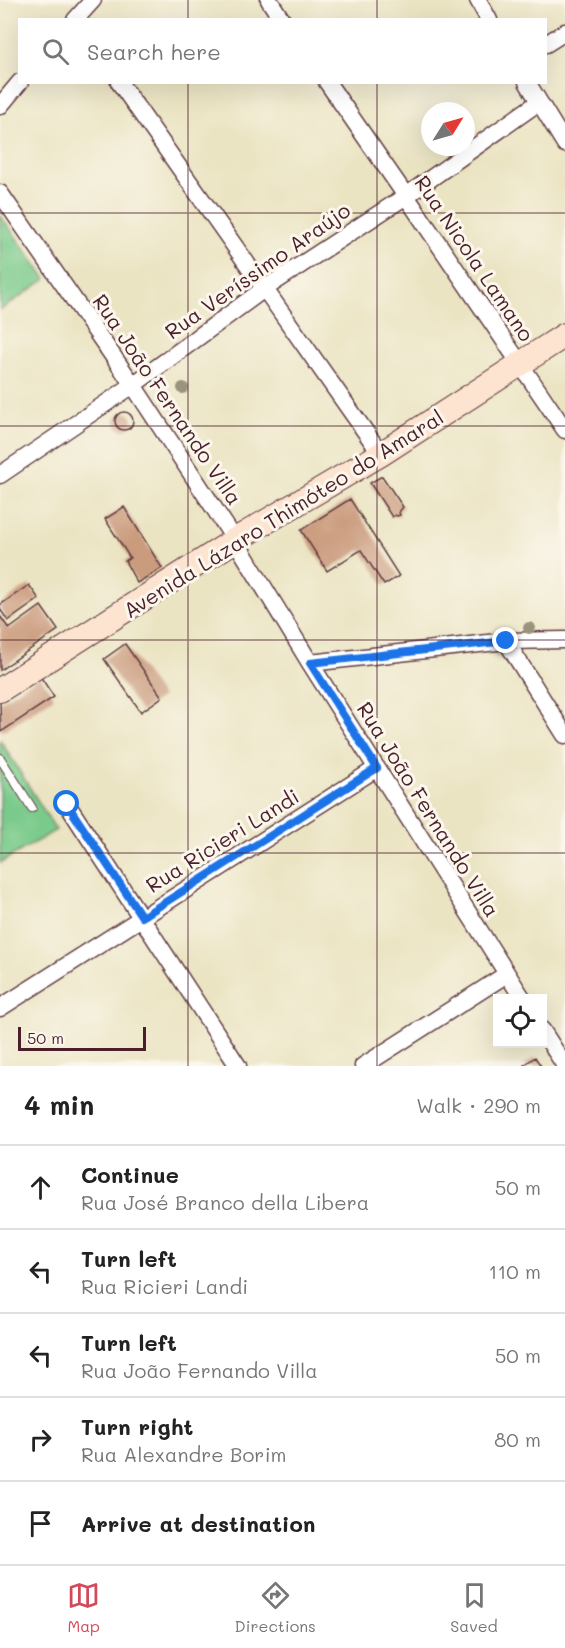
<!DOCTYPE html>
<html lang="en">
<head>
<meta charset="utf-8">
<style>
	:root { --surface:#fff; --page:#f6f6f6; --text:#222; --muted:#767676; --line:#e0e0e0; --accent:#d1495b }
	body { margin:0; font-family:Mali,sans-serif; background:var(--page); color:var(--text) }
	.controls { position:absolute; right:18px; bottom:18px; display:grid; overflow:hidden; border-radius:0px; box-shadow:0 6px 24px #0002 }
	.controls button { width:54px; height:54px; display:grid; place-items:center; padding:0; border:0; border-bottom:2px solid var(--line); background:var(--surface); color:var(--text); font:30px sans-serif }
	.compass { position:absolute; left:421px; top:102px; width:54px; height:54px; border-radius:50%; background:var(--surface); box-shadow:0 6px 24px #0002; rotate:53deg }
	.scale { position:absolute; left:18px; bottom:15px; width:128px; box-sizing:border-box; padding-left:6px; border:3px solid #4a1f2b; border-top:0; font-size:16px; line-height:21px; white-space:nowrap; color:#4a1f2b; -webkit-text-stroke:4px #fbf7ec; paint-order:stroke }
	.stop { position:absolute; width:18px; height:18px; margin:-14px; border:4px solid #1a73e8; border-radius:50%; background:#fff }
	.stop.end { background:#1a73e8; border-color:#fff; box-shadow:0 2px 6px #0008 }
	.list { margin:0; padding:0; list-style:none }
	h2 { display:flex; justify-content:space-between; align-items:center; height:78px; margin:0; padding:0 24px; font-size:26px }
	h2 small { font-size:20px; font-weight:400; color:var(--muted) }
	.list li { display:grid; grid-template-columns:39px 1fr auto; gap:18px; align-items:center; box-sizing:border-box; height:84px; padding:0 24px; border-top:2px solid var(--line) }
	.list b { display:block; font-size:22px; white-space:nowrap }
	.list p { margin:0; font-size:20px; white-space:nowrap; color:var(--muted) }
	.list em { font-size:20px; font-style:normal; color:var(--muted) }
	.icon { flex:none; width:33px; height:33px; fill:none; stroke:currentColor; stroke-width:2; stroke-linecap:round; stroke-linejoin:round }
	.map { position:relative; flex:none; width:565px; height:1066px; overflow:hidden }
	.search { position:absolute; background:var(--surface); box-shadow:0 6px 24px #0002; left:18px; right:18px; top:18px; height:66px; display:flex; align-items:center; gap:15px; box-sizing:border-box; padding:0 21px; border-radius:0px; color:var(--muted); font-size:22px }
	.sheet { height:498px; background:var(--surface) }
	nav { display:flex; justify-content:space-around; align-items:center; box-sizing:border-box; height:84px; border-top:2px solid var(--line); background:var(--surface); font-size:16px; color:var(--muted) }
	nav a { display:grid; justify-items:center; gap:3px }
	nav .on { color:var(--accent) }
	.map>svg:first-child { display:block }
	.green { fill:#7aca8b; stroke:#62745b; stroke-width:1.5 }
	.building { fill:#cb9b7e }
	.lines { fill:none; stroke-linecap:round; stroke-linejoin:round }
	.lane-casing { stroke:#623d42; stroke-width:10 }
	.street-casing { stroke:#623d42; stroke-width:19 }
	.secondary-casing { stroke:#623d42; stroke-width:26 }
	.lane { stroke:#fff; stroke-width:8 }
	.street { stroke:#fff; stroke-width:16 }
	.secondary { stroke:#fde4d1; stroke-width:24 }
	.tree { fill:#9a947f }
	.route { stroke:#1a73e8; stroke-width:8 }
	.grid { fill:none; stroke:#4a1f2b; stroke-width:1.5; stroke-opacity:0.55 }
	.labels { text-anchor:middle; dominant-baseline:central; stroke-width:6; stroke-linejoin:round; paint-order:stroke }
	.street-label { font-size:21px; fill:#4a1f2b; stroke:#fbf7ec }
</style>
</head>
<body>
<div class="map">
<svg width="565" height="1066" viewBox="0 0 565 1066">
	<rect width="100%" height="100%" fill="#fbf7ec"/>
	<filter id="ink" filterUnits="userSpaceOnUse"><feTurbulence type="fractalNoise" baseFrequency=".0167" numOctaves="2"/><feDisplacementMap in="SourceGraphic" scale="12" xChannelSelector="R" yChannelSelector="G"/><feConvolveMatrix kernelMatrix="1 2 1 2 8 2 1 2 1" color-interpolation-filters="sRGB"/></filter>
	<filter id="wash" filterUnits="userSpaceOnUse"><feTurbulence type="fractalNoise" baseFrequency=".008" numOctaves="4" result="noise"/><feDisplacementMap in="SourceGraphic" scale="24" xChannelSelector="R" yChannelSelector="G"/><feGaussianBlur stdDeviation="1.35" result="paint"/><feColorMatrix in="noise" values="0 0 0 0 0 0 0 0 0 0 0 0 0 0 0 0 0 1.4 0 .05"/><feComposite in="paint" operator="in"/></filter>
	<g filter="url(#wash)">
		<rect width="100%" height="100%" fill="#ebe4c3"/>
		<path class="green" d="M0,215L46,279L0,310Z
			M0,740L56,830L0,863Z"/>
		<g id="blocks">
			<path class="building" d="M115 421a9 9 0 1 1 18 0a9 9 0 1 1-18 0Z
				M382,476L403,507L399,512L400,515L397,516L395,515L392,517L370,483Z
				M350,499L399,576L384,585L361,550L327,571L301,530Z
				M124,507L162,568L137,583L125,561L130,558L105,519Z
				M29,585L39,599L8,621L0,609V605Z
				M41,606L58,630L0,670V616L9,629Z
				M125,644L162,697L141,712L104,659Z
				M40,676L54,697L1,732L0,702Z
				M535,1057L541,1066H523Z"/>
		</g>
	</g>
	<g filter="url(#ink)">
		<use href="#blocks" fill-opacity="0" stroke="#623d42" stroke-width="1.5"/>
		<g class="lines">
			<defs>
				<path id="lane" d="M0,758L32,808"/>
				<path id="street" d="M269,0L282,20
					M478,0L489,20
					M75,20L93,0
					M546,44L565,32
					M119,82L381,454
					M327,82L406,196L565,430
					M527,82L565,144
					M0,106L20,82
					M0,193L133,385L235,540L310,663L523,999
					M0,475L133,385L264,289L406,196L539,102
					M506,641L565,735
					M310,663L506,641L565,640
					M67,804L238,1066
					M0,1008L377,768
					M542,1030L565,1066
					M363,1066L507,974"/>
				<path id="secondary" d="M0,690L235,540L381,454L565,335"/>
			</defs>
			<use href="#lane" class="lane-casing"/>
			<use href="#street" class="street-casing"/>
			<use href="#secondary" class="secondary-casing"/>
			<use href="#lane" class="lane"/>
			<use href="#street" class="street"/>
			<use href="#secondary" class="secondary"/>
		</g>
		<g class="tree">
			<circle cx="183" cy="388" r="6"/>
			<circle cx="529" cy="628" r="6"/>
		</g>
	</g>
	<g class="lines" filter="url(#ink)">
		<path class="route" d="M67,804L142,917L377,768L310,663L506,641"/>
	</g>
	<path class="grid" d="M188,0V20M377,0V20M188,82V1066M377,82V1066M0,213H565M0,426H565M0,640H565M0,853H565"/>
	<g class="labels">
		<g class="street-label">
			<text transform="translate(475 258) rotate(56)">Rua Nicola Lamano</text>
			<text transform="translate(257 270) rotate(-35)">Rua Veríssimo Araújo</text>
			<text transform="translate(168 399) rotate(56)">Rua João Fernando Villa</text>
			<text transform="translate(283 513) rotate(-32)">Avenida Lázaro Thimóteo do Amaral</text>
			<text transform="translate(429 809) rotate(58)">Rua João Fernando Villa</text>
			<text transform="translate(222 840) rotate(-32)">Rua Ricieri Landi</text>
		</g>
	</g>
</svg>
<div class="controls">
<button><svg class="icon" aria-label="locate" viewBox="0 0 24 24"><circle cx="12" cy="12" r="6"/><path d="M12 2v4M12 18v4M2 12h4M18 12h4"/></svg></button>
</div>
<svg class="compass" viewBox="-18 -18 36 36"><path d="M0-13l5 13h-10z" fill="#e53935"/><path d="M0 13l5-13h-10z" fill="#767676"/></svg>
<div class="scale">50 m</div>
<div class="stop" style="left:67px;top:804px"></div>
<div class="stop end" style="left:506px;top:641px"></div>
<div class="search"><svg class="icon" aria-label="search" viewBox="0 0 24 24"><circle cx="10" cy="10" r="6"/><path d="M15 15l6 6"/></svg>Search here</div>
</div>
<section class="sheet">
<h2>4 min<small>Walk · 290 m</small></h2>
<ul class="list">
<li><svg class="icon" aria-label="ahead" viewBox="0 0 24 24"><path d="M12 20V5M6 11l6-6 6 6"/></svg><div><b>Continue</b><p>Rua José Branco della Libera</p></div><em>50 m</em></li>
<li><svg class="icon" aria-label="left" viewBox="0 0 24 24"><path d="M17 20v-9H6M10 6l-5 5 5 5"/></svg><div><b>Turn left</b><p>Rua Ricieri Landi</p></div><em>110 m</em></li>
<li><svg class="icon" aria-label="left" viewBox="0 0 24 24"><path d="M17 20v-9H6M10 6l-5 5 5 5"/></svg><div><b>Turn left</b><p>Rua João Fernando Villa</p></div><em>50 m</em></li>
<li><svg class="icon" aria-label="right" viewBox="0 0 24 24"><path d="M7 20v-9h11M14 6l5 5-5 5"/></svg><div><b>Turn right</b><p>Rua Alexandre Borim</p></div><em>80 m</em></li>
<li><svg class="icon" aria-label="arrive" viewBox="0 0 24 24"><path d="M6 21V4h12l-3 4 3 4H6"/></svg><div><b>Arrive at destination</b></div></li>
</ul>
</section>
<nav>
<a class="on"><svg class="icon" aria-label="map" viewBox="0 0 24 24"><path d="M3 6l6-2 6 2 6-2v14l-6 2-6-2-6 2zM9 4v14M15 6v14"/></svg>Map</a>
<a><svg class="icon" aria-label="directions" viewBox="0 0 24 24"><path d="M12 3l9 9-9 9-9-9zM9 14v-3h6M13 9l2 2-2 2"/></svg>Directions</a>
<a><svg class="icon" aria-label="saved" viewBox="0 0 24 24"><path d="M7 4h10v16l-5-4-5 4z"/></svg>Saved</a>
</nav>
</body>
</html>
